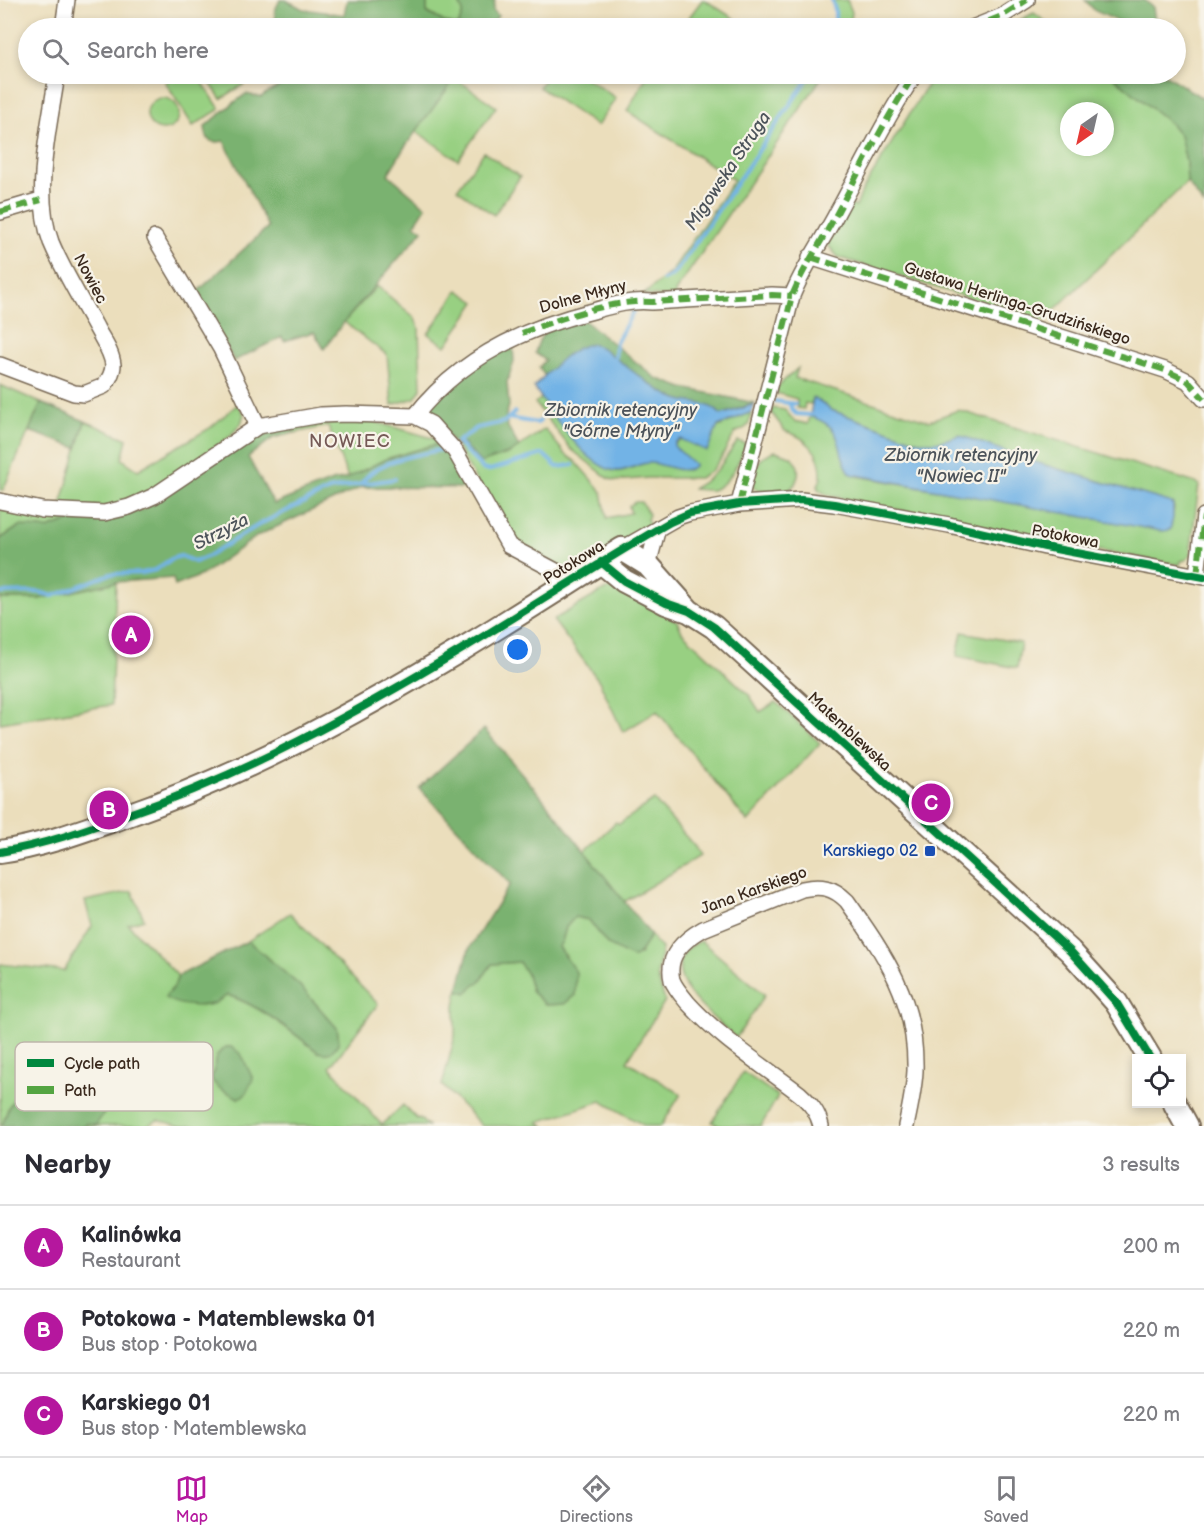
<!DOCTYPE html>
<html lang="en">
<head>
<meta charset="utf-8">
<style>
	:root { --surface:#fff; --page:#f7f7f7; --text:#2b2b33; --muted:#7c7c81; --line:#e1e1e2; --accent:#b5179e }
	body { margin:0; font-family:"Balsamiq Sans",sans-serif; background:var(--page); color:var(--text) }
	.controls { position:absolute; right:18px; bottom:18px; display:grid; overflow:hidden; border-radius:0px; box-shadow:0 3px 9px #0003 }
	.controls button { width:54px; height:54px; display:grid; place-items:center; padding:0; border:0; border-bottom:2px solid var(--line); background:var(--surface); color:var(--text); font:30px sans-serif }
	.compass { position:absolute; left:1060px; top:102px; width:54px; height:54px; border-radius:50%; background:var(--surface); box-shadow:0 3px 9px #0003; rotate:214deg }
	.you { position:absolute; left:518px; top:650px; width:21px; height:21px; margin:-15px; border:4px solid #fff; border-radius:50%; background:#1a73e8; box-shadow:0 0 0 9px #1a73e833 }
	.badge { display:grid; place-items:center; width:39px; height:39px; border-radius:50%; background:var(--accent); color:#fff; font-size:20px; font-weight:700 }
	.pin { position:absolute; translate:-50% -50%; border:3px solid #fff; box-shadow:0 2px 6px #0006 }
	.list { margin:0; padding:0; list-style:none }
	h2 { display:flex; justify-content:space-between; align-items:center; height:78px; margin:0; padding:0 24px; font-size:26px }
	h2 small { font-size:20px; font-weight:400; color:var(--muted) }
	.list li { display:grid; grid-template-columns:39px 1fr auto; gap:18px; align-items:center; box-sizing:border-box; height:84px; padding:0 24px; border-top:2px solid var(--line) }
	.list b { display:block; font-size:22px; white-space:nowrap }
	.list p { margin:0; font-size:20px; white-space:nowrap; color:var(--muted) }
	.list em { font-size:20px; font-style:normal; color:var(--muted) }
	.icon { flex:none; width:33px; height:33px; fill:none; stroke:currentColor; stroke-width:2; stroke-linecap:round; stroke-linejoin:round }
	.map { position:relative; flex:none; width:1204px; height:1126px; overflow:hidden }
	.search { position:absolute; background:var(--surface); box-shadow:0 3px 9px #0003; left:18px; right:18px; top:18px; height:66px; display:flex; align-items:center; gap:15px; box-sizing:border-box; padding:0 21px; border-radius:33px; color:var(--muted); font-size:22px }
	.sheet { height:330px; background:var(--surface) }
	nav { display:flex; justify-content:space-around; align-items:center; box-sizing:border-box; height:84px; border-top:2px solid var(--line); background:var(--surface); font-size:16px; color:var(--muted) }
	nav a { display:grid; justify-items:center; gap:3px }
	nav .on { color:var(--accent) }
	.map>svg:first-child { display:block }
	.green { fill:#98d082; stroke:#6a7d50; stroke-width:1.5; fill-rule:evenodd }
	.forest { fill:#7ab270; stroke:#5a6e47; stroke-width:1.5 }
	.water { fill:#72b3e6; stroke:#566e82; stroke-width:1.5 }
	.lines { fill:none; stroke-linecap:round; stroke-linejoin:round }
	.stream { stroke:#72b3e6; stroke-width:4 }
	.street-casing { stroke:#796955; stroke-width:18 }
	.secondary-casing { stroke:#796955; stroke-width:26 }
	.street { stroke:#fff; stroke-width:15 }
	.secondary { stroke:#fff; stroke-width:22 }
	.quiet { stroke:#54a441; stroke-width:6; stroke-dasharray:12 6; stroke-linecap:butt }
	.cycleway-casing { stroke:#f7f3e8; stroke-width:11 }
	.cycleway { stroke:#00873e; stroke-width:8 }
	.transit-dot { fill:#1a4fb4; stroke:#f7f3e8; stroke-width:2 }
	.labels { text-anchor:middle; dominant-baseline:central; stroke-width:4.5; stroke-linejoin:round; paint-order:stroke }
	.street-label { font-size:16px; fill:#3b2a1e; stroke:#f7f3e8 }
	.transit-label { font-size:16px; fill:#164399; stroke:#f7f3e8; text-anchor:end }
	.water-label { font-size:18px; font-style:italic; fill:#4c535a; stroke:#f7f3e8 }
	.neighbourhood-label { font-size:18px; letter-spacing:1.5px; fill:#755956; stroke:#f7f3e8 }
	.key { fill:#f7f3e8; stroke:#bfb7ab; stroke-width:1.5 }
	.key-label { font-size:16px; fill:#3b2a1e }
</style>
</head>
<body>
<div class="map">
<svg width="1204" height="1126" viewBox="0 0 1204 1126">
	<rect width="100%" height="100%" fill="#f7f3e8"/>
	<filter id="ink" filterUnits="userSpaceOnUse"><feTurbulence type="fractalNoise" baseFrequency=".0167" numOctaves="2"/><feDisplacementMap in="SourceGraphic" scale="12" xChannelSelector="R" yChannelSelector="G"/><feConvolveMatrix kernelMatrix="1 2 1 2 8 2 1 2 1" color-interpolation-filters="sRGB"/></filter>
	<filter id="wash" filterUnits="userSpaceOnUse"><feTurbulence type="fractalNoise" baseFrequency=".008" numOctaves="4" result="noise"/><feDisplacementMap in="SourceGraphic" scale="24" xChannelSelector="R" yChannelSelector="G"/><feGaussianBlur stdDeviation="1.35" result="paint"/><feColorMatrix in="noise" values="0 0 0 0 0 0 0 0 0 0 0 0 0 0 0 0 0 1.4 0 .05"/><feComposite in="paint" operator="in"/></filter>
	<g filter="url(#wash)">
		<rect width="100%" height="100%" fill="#ebdebc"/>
		<path class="green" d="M427,0H458L463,12L458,27L444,22L427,12Z
			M702,0H705L749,28H681Z
			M832,0H847L852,12L850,28H823L827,23L836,28L835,11Z
			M1034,13L1054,28H1004Z
			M178,74H197L220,109L193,126L165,82Z
			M204,74H260L221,99Z
			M548,74H580L616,98L597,126L539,87Z
			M648,74H824L675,292V297L643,295L671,272L734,180L627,111Z
			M934,74H1110L1171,124L1180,135L1186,162L1187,182L1043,321L838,257L826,243L851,205L856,207L862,191ZM1069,111H1105V147H1069Z
			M455,78L496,107L458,160L416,131Z
			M147 114a16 16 0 1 1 32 0a16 16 0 1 1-32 0Z
			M484,152L520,177L494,215L457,189Z
			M377,286L414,317L419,328L421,389L415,398L392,405L387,355L344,322Z
			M458,290L476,302L446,346L428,334Z
			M798,368L795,378L929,421L958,410L1199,484L1190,556L1186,560L1181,561L1180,565L1073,546L827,495L818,489C817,482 821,483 821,476C822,453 806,437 785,431L771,412L772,408L785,410L794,421L808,424L810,416L824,421L834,429L857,476L1170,530L1174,508L1173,504L1035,462L959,435C941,442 933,444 914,440L831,410L818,400L813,398L811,404L805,403L804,409L797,408V399L776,393L778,386Z
			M0,385L41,403L3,490H0Z
			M542,398C558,422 585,462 614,471C624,473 636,465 646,463C658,461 675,468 687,470L694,467L673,446L680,439L686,441L752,412C748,429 749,426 735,433L721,458L711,471L699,478H648L616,481L608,478L571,449L535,403Z
			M238,404L244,414L241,424L229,437L148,496L104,508L61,505L85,421L127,439L122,459L138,470L210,428Z
			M330,419L372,421L436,439L441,443L386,459L348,478L328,426L294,433L293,426Z
			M545,429L565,454L575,461L602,492L607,518L631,513L629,506L635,502H641L649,514L647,520L651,526L569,574L565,569L523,548L510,538L456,446L463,444L510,453Z
			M738,441L746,444C741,459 729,485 712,490C707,491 698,489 692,489C721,473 719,465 738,441Z
			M775,451C781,453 788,454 793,458C803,469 798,489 783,492C775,494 763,491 755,489C744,476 761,454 775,451Z
			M0,508L29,516H101L69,521L47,529L20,526L0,539Z
			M116,582L111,705L0,723V599H39Z
			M606,589H617L677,621L682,632L750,696L760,712L776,702L820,743L748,822L657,711L623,732L599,681L553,620Z
			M962,632L1021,643L1017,668L957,656Z
			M654,800L695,847L700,856L624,902L584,852L616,822L619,824Z
			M132,891L144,919L128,924L178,976L174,987L167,994C191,1005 203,1010 227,995C261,1006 290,1031 318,1052L339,1042L337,1028L300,986L248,941L290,913L378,1004L330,1067L382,1125L403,1105L417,1119L419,1118L428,1126H181L158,1120L146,1126H83L88,1123L47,1100L9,1106L2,1126H0V964L64,971L92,926L85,901ZM226,1047H231L238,1098L211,1077L215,1071L218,1054Z
			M575,917L589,920L608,945L640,954L643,945L651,935L655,942L662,948L657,976L665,1001L627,1061L681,1094L661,1126H645L601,1101L538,1122L544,1126H482L442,1085L455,1036V1006L458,990L466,992L480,981L492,964L519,962L527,974L532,992L546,1005L564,1004L575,995L566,956L558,947L562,942L566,927Z
			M701,941L765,995L736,1038C717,1020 666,985 683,955C687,948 693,944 701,941Z
			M743,1072L778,1096L761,1126H719L712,1122Z"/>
		<path class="forest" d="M280,0H286L303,9L344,15L347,0H427V13L444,22L458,26L463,12L458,0H495L493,10L498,16L489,28H276L275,10Z
			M1085,0H1144L1153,7L1156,28L1131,27L1095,11Z
			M298,74H458L404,148L388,174L426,207L415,224L423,230L344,322L324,349L314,332L284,341L282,337L234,361L197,292L268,227L224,141C210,144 206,141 205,126C219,116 232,103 246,94L261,97C273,88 287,84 298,74Z
			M1110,74H1164L1204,99V205L1187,182L1186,162L1180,135L1171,124Z
			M585,321L656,378L683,388L755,403L721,415C707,400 695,405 677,399C656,392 622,362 602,348C577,339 562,360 545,376L539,368L545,360L535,353C543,322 557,324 585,321Z
			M513,344L514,362L507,382L509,406L506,415L507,425L519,447L510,453L481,463L463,444L456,446L430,413L431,404L488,356Z
			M41,403L85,421L77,448L29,431Z
			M293,426L294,433L273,438L248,457L274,504L332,481L348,478L386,459L441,443L470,488L362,487L259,535L202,575L175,586L173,578L116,582L39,599H0V539L20,526L47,529L69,521L142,510L241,444L261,435Z
			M484,729L540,795L651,935C645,943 642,953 633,958L608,945L589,920L575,917L566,927L562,942L558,947L576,972L575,995L564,1004L546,1005L532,992L527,974L519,962L492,964L480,981L466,993L458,990L469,949L510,884L419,788Z
			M248,941L300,986L337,1028L339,1042C333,1051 330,1056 318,1052C291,1031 261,1006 228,995C224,997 219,1001 215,1003C201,1008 177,1006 165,998L167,994L174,987L178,976Z
			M226,1047H231L241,1054L253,1079L245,1095L238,1098C228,1092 215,1089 211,1077L215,1071C213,1059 217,1054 226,1047Z
			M36,1091L47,1099C64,1089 80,1093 98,1099L104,1113L96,1125L88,1123L83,1126H2L9,1106L18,1093Z"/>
		<path class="water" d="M591,344L602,348C622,362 656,392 677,399C695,405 707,400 721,415L755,404L752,412L718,426L707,451L680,439L675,442L674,446L694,464V467C681,475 664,463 649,463C638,463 628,471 617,471C588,470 549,410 534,387C550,371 568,347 591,344Z
			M813,398L818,400L831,410L914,440C933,444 941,442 959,435L1035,462L1169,502L1173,504V518L1170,530L1161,531L851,474C832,448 850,430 810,416Z"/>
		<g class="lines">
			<path class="stream" d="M832,0L835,10V28
				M663,280L670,277L677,270L811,74
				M615,358L616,343L634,310
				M775,401L795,404
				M789,403L792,410L796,414L810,415
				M515,412L504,422L477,428L457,442L484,470H490L543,454L557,467L573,465
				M508,418L537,423L540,421
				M361,484L395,479
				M0,593L39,592L53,596L110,574L142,573L155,570L173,558L181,556L195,562L208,556L260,524L329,490L361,484C376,459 416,456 443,449"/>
		</g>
	</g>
	<g filter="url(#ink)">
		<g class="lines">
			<defs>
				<path id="street" d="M63,28L67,0
					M972,28L1002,16L1027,0
					M0,212L41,200
					M155,238L221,349L258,426
					M810,257L1165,370L1188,381L1204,399
					M0,365L74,393L84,394L104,386C108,381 113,372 113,365C112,352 102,339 96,327C81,300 63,271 51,242C32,192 50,125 57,74
					M415,416C459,359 524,328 593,311C614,305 630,300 652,302L772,295L792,296
					M0,501L42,510L104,513L129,507L154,496L258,426L321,415L346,414L415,416L431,424L455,451L509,546L556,571L565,585
					M739,504L792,296C804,266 823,240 838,211C863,165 886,117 915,74
					M622,549L678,517L690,513L739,504L801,500L834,504L949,525L1045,547L1204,577
					M648,565L658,528
					M1197,575L1204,516
					M821,1126C818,1112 810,1103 800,1094C761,1064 721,1039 688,1003C683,997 675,988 672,980C666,955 684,940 703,929L802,889C821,885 833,887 847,901C886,956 917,1001 915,1071C914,1089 910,1108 906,1126"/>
				<path id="secondary" d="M601,562L624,581L666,603L689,611L714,627L1070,951L1116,1002L1150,1058
					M0,852C42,846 82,831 122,817C243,775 354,714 464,648C517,616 569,582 622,549L648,565L689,611
					M1175,1104L1187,1126"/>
			</defs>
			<use href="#street" class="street-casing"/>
			<use href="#secondary" class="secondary-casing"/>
			<use href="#street" class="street"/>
			<use href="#secondary" class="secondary"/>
			<path class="quiet" d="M972,28L1002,16L1027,0
				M0,212L41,200
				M810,257L1165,370L1188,381L1204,399
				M522,333C559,319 612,299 652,302L772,295L792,296
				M739,504L792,296C804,266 823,240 838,211C863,165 886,117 915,74
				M1197,575L1204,516"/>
			<defs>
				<path id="cycleway" d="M601,562L624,581L666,603L689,611L714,627L1070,951L1116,1002L1150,1058
					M0,852C44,845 85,830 126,815C246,774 356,713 464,648C533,607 600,562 670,522L690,513L739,504L801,500L834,504L949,525L1045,547L1204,577"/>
			</defs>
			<use href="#cycleway" class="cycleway-casing"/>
			<use href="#cycleway" class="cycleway"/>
		</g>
	</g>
	<rect class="transit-dot" x="924" y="845" width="12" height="12" rx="3"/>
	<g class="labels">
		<g class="street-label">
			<text transform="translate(90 279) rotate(62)">Nowiec</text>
			<text transform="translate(583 297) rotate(-15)">Dolne Młyny</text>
			<text transform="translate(1017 304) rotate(18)">Gustawa Herlinga-Grudzińskiego</text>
			<text transform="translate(1065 537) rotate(11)">Potokowa</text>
			<text transform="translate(574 563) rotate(-32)">Potokowa</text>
			<text transform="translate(849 732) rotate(43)">Matemblewska</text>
			<text transform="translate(754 891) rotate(-20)">Jana Karskiego</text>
		</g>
		<g class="transit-label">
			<text x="918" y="851">Karskiego 02</text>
		</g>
		<g class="water-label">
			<text transform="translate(728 171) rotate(-56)">Migowska Struga</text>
			<text x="621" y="410">Zbiornik retencyjny<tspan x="621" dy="21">"Górne Młyny"</tspan></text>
			<text x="961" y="455">Zbiornik retencyjny<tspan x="961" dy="21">"Nowiec II"</tspan></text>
			<text transform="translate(221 532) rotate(-27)">Strzyża</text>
		</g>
		<g class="neighbourhood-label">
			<text x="350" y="441">NOWIEC</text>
		</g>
	</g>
	<rect x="15" y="1042" width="198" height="69" rx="9" class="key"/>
	<rect x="27" y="1059" width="27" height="8" fill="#00873e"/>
	<rect x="27" y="1086" width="27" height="8" fill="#54a441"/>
	<g class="key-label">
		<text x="64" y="1069">Cycle path</text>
		<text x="64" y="1096">Path</text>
	</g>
</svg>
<div class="controls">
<button><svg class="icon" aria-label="locate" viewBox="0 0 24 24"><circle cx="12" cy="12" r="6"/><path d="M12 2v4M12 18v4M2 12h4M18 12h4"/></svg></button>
</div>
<svg class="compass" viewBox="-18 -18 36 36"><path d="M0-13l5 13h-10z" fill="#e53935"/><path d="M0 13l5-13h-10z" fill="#7c7c81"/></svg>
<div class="you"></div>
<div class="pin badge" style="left:131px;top:635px">A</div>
<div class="pin badge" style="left:109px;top:810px">B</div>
<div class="pin badge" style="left:931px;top:803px">C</div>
<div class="search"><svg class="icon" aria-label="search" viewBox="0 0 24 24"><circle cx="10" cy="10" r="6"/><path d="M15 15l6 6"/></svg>Search here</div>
</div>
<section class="sheet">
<h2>Nearby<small>3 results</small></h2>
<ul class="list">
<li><span class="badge">A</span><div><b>Kalinówka</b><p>Restaurant</p></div><em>200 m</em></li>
<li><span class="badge">B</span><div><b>Potokowa - Matemblewska 01</b><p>Bus stop · Potokowa</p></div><em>220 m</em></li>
<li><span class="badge">C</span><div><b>Karskiego 01</b><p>Bus stop · Matemblewska</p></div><em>220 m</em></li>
</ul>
</section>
<nav>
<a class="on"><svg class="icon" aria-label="map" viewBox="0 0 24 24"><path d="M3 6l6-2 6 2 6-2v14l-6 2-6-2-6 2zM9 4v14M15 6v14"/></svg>Map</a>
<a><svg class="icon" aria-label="directions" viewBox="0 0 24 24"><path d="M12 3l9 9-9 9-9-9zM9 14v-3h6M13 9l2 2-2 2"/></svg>Directions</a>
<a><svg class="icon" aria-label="saved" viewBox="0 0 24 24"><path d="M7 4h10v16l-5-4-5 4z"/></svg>Saved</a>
</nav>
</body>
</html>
